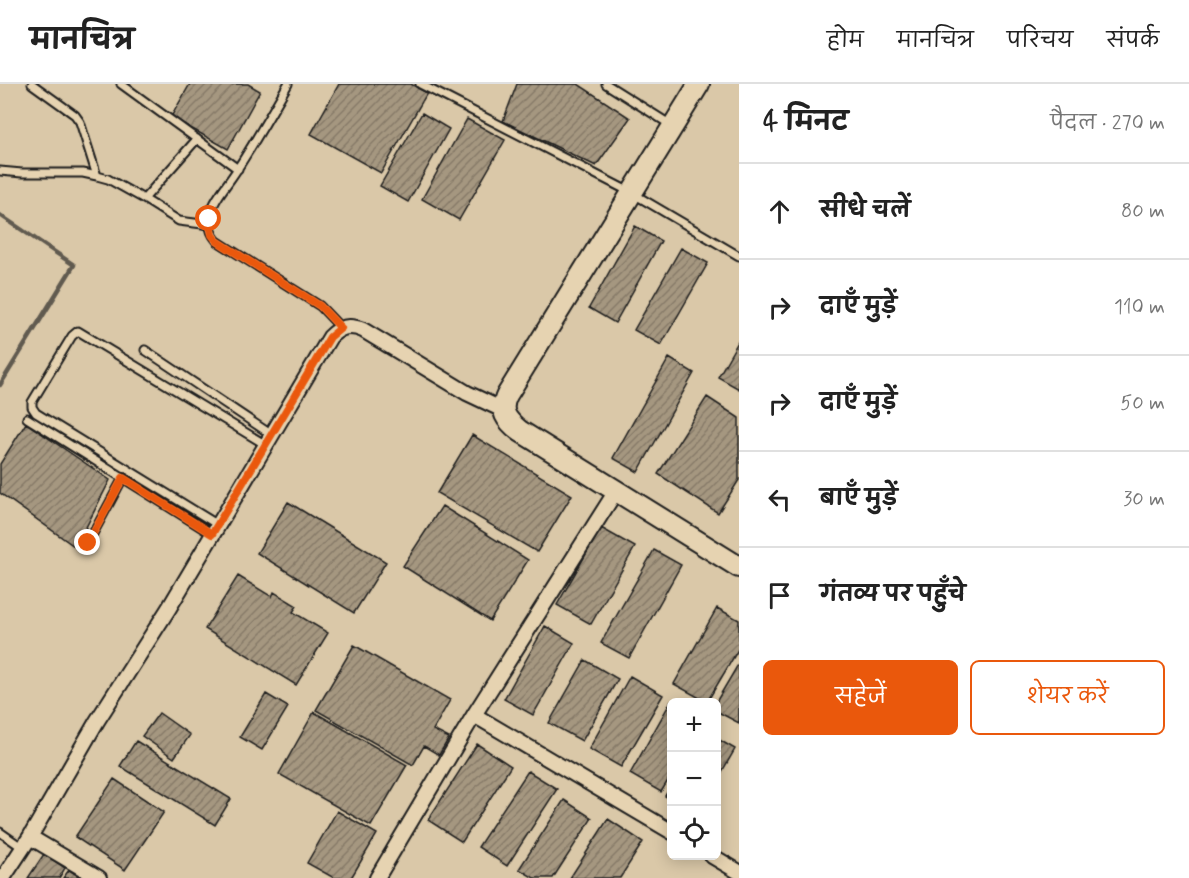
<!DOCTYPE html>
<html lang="hi">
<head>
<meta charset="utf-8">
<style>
	:root { --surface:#fff; --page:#f6f6f6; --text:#222; --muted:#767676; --line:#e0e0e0; --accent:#ea580c }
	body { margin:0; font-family:Mynerve,"Playpen Sans Deva",sans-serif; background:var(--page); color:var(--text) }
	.controls { position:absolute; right:18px; bottom:18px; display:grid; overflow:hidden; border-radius:9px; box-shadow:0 3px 15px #0003 }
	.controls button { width:54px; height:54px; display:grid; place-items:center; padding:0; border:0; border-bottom:2px solid var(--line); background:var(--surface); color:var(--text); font:30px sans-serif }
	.stop { position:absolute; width:18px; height:18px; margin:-14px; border:4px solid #ea580c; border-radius:50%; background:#fff }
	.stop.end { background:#ea580c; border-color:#fff; box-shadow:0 2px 6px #0008 }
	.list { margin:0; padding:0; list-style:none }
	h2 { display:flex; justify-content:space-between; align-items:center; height:78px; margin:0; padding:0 24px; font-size:26px }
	h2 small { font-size:20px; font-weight:400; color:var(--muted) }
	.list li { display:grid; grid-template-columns:39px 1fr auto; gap:18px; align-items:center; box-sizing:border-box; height:96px; padding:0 24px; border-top:2px solid var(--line) }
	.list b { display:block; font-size:22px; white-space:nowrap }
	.list em { font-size:20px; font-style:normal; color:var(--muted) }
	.actions { display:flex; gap:12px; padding:18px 24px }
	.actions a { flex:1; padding:14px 0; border:2px solid var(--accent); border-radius:9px; text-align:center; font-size:21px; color:var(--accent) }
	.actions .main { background:var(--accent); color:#fff }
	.icon { flex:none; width:33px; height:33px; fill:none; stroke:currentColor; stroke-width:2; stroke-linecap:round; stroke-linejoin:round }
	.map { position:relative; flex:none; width:739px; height:794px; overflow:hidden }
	header { display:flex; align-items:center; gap:36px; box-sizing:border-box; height:84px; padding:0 30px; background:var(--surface); border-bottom:2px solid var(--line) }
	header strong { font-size:28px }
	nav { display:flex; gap:33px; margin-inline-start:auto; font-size:21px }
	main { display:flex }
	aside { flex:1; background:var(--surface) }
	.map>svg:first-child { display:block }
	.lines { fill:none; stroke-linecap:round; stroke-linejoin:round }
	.stream { stroke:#605a4f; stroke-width:4.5 }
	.building { fill:url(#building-hatch); stroke:#1c1c1c; stroke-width:1.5 }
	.lane-casing { stroke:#1c1c1c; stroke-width:11 }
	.street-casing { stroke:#1c1c1c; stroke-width:18 }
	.secondary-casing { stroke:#1c1c1c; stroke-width:24 }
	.lane { stroke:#e6d3b1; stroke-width:7 }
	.street { stroke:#e6d3b1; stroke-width:14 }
	.secondary { stroke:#e6d3b1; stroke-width:20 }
	.route { stroke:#ea580c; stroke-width:8 }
</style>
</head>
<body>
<header>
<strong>मानचित्र</strong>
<nav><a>होम</a><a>मानचित्र</a><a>परिचय</a><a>संपर्क</a></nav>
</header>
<main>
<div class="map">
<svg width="739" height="794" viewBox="0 0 739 794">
	<defs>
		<pattern id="building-hatch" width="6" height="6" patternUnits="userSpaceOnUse" patternTransform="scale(1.5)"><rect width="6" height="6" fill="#a59780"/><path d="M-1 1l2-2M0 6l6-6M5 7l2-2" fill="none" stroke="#867a68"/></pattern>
	</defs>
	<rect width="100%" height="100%" fill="#dac8a8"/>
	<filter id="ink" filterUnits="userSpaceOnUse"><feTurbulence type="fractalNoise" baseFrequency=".0167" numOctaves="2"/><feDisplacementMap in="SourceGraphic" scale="12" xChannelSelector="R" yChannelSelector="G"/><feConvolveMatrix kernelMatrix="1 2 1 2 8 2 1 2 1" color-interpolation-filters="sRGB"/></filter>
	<g filter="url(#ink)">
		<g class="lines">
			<path class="stream" d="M0,131L74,181L0,301"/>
		</g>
		<path class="building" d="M190,0H248L260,7L228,65L171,33Z
			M339,0H411L427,9L381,89L311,50Z
			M517,0H578L630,34L596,82L503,37Z
			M422,29L449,45L408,118L380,102Z
			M467,35L505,56L459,136L422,115Z
			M635,142L661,157L615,239L589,224Z
			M681,164L708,179L661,261L634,246Z
			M739,256V305L718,293Z
			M669,274L694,289L638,388L613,374Z
			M707,313L739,334V396L718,429L658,390Z
			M26,339L110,396L80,455L74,462L0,409V380Z
			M472,351L572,411L537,468L437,409Z
			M288,418L386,478L354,529L257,469Z
			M442,422L528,476L490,537L403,482Z
			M601,444L635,463L591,540L557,521Z
			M654,466L681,481L629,574L601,559Z
			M238,492L272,513L274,508L297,522L293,528L328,549L296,601L205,545Z
			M717,524L739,536V564L707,618L674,600Z
			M545,542L574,559L533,631L504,615Z
			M354,561L450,616L433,646L449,654L439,671L424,662L413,681L316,626Z
			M585,576L618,595L582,657L549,639Z
			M739,579V639L716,627V618Z
			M630,592L663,611L621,683L589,665Z
			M266,610L288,623L262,666L240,653Z
			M670,619L672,690L661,708L630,690Z
			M314,628L407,681L371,742L279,690Z
			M159,629L190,651L174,674L142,652Z
			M716,654L735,665L716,698Z
			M136,657L231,715L215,741L120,682Z
			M477,660L511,682L462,758L428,736Z
			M528,687L557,705L507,782L478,763Z
			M114,695L164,728L125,786L75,753Z
			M672,700V716L665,712Z
			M564,716L592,734L553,794H534L519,785Z
			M337,727L377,750L351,794H334L307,779Z
			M608,735L643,758L620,794H570Z
			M44,770L65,784L59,794H28Z
			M69,786L81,794H63Z"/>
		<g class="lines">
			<defs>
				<path id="lane" d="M32,0L75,31L80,38L97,92
					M121,0L238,85
					M288,0C272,28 256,56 238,84C229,99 214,114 210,131C208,141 211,150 217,157L320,222L341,244
					M420,0L632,109L739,172
					M606,0L671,41
					M0,87L22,89H83L97,92L108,95L144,115L179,137L210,141
					M144,115L197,55
					M145,266L272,351
					M27,334L212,450
					M218,441L36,329L32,323V318L72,252L78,247L266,361
					M88,459L123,394
					M0,748L23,764"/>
				<path id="street" d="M474,631L672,748
					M30,753L99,794
					M712,772L739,788
					M3,794L30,753L97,637L169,524L330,253C340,243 349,240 363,246L467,309L503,326
					M377,794L474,631L616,407"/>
				<path id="secondary" d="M699,0L507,311C499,327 506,336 520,347L739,483"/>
			</defs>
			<use href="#lane" class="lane-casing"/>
			<use href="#street" class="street-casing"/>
			<use href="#secondary" class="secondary-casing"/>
			<use href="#lane" class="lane"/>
			<use href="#street" class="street"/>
			<use href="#secondary" class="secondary"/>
		</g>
	</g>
	<g class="lines" filter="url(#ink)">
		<path class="route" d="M88,459L123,394L212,450L330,253L341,244L320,222L217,157L212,151L209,135"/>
	</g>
</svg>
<div class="controls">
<button>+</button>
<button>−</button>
<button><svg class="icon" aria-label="locate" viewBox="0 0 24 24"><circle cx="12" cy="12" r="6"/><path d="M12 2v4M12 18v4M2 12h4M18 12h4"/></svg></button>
</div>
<div class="stop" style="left:209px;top:135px"></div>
<div class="stop end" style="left:88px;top:459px"></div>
</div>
<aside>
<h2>4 मिनट<small>पैदल · 270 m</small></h2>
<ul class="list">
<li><svg class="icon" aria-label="ahead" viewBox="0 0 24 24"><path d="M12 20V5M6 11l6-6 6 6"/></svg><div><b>सीधे चलें</b></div><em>80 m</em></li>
<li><svg class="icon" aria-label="right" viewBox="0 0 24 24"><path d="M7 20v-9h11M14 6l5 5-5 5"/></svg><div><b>दाएँ मुड़ें</b></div><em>110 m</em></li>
<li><svg class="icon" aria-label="right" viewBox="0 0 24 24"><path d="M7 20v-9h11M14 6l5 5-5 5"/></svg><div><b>दाएँ मुड़ें</b></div><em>50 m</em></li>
<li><svg class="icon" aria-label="left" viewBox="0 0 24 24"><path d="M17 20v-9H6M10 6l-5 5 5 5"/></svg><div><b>बाएँ मुड़ें</b></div><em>30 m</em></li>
<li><svg class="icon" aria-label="arrive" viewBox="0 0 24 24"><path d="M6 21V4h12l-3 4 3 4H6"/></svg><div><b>गंतव्य पर पहुँचे</b></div></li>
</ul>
<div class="actions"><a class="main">सहेजें</a><a>शेयर करें</a></div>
</aside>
</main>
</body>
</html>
